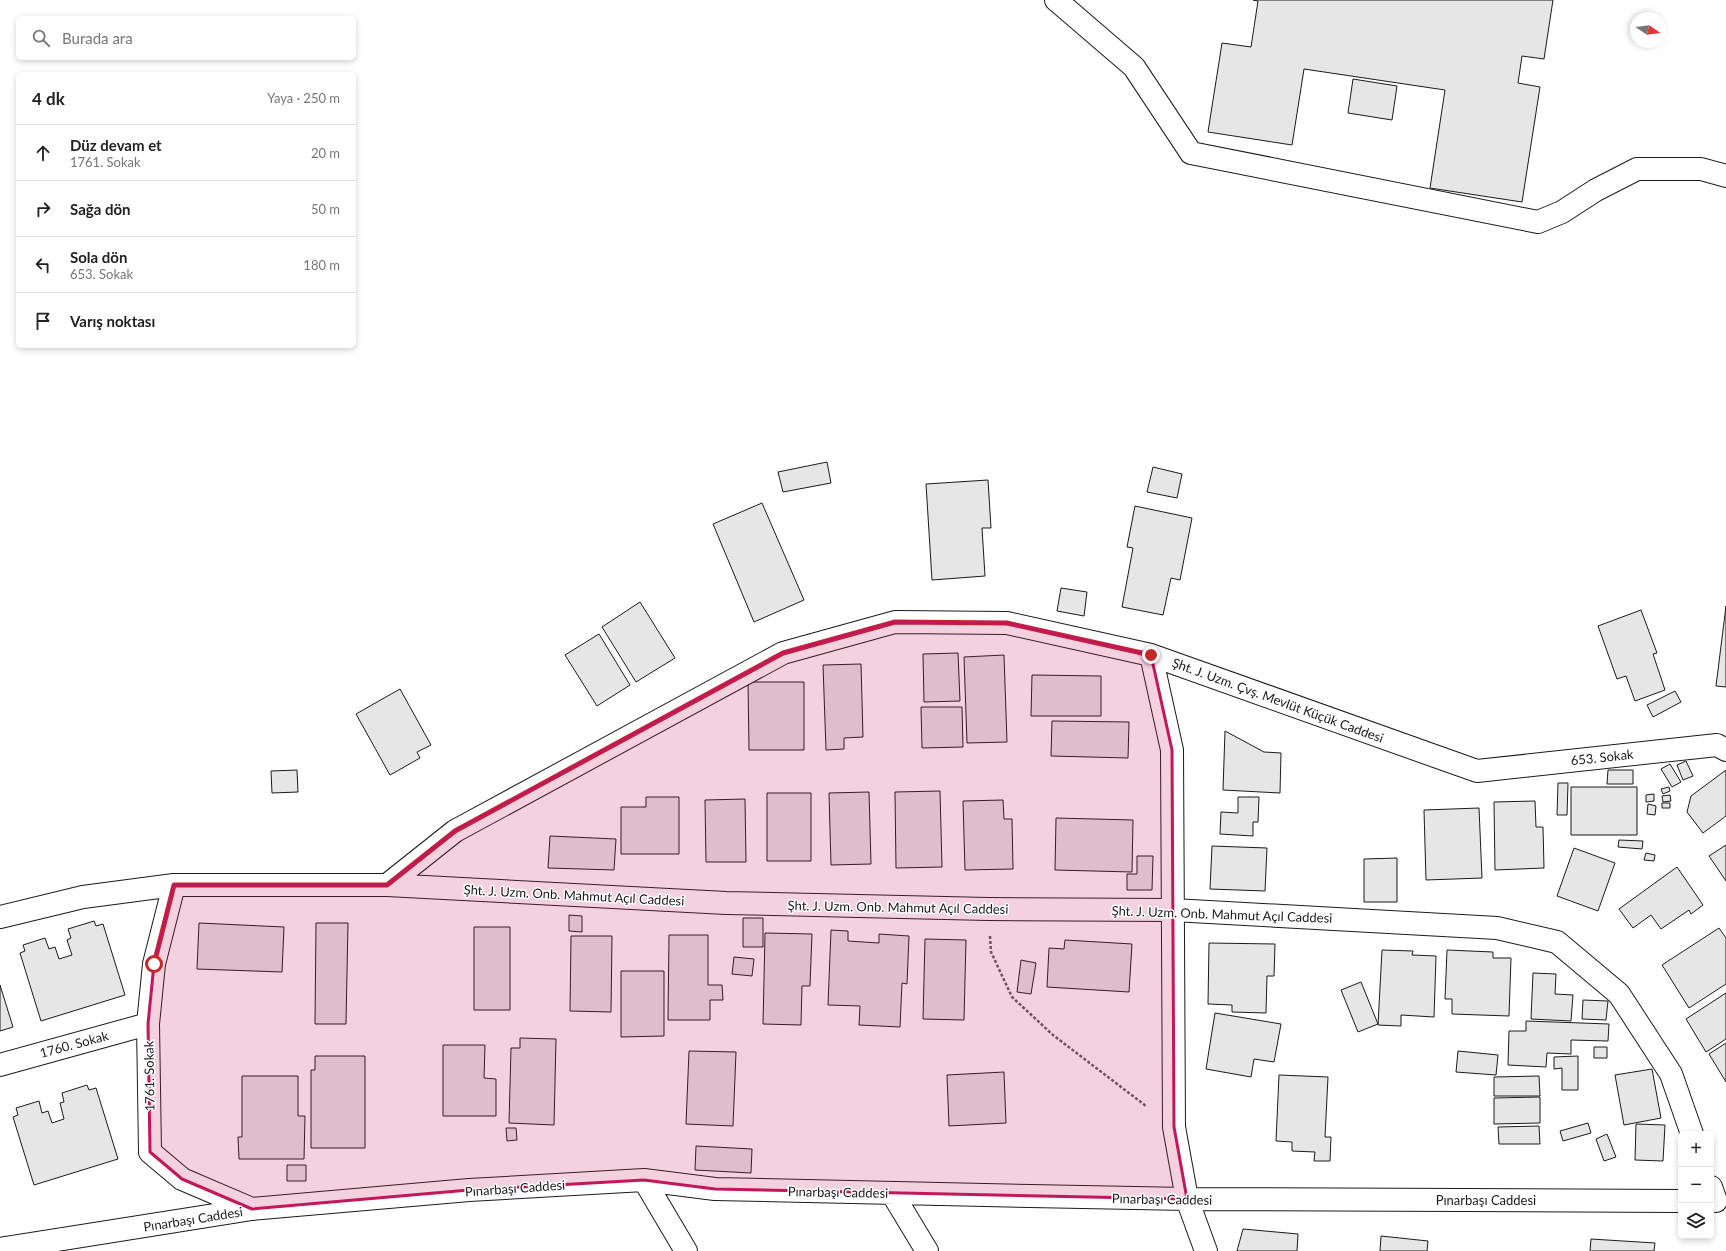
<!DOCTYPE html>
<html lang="tr">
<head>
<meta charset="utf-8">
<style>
	:root { --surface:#fff; --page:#f2f2f2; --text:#222; --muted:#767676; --line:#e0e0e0 }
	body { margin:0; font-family:Lato,sans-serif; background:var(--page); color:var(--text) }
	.controls { position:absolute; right:12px; bottom:12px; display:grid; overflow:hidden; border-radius:6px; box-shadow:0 2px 6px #0003 }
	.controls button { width:36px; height:36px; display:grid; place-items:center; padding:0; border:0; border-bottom:1px solid var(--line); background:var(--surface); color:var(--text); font:20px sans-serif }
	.compass { position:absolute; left:1630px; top:12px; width:36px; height:36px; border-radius:50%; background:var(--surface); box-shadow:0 2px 6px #0003; rotate:103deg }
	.stop { position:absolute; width:12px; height:12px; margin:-9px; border:3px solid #c62828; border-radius:50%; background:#fff }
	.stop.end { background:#c62828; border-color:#fff; box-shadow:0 1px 4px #0008 }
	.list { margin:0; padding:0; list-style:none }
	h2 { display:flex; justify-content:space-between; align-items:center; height:52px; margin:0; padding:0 16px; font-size:17px }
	h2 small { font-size:13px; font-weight:400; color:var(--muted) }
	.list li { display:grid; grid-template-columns:26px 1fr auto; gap:12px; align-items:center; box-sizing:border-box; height:56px; padding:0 16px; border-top:1px solid var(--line) }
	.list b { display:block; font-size:15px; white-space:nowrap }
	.list p { margin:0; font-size:13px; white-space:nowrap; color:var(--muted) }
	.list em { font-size:13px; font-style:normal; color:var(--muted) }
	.icon { flex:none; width:22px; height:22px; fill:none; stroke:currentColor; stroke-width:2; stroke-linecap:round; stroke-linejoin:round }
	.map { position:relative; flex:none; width:1726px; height:1251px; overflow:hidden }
	.search { position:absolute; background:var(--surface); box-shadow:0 2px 6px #0003; left:16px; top:16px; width:340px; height:44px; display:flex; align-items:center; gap:10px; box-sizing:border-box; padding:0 14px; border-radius:6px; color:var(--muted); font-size:15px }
	.panel { position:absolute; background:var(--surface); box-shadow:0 2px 6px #0003; left:16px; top:72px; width:340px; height:276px; border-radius:6px }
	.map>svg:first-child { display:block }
	.building { fill:#e6e6e6; stroke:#1a1a1a }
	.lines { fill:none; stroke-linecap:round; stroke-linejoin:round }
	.minor-casing { stroke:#1a1a1a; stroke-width:24 }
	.path { stroke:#5f5f5f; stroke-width:2.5; stroke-dasharray:3 2; stroke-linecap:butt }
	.minor { stroke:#fff; stroke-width:22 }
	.route { stroke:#c62828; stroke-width:5 }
	.marked { fill:#c2185b; fill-opacity:0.2; stroke:#c2185b; stroke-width:3; stroke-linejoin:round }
	.labels { text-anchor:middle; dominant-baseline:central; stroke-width:3; stroke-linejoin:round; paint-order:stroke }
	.street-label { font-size:13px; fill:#1a1a1a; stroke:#fff }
</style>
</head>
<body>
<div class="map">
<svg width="1726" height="1251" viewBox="0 0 1726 1251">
	<rect width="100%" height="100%" fill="#fff"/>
	<path class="building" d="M1253,0H1553L1544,59L1522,56L1518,83L1540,87L1522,202L1430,188L1445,90L1304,69L1292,145L1208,132L1222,43L1251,47L1258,1Z
		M1353,79L1397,86L1392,120L1348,113Z
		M827,462L831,483L783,492L778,472Z
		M1153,467L1182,474L1177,498L1147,492Z
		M988,480L991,528H982L985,576L932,580L926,484Z
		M762,503L804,600L754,622L713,524Z
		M1135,506L1192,518L1180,580L1171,578L1163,615L1122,607L1133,548L1127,547Z
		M1061,588L1087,592L1084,616L1057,611Z
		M640,602L675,658L636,682L602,627Z
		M1726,606V687L1716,686Z
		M1641,610L1657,653L1653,654L1665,690L1635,701L1626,676L1617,679L1598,626Z
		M599,634L630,685L597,706L565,655Z
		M958,653L960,701L924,702L923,654Z
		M1004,655L1007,742L967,743L964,657Z
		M861,664L863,737L844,738V749L826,750L823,665Z
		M1032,675L1101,676V716H1031Z
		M748,682H804V750H749Z
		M400,689L431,745L417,752L420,758L390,775L356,714Z
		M1675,691L1681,702L1653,717L1647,705Z
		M921,707H962L963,747L922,748Z
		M1052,721L1129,722L1128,758L1051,756Z
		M1225,731L1264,752L1281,753L1280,793L1223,790Z
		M1686,761L1693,776L1683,780L1677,765Z
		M1670,764L1681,782L1672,787L1661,769Z
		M297,770L298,792L272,793L271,771Z
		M1608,770H1633V784H1607Z
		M1726,770V816L1703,833L1687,812L1691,796Z
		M1558,783H1568L1567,815H1557Z
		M1571,787H1637V835H1571Z
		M1669,787L1670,791L1663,794L1661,789Z
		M940,791L942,867L896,868L895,792Z
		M869,792L871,864L831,865L829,793Z
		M767,793H811V861H767Z
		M1654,794V801L1646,802V795Z
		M1670,795L1671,801L1663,802L1662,796Z
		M646,797H679V854H621V807H646Z
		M1238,797H1259L1258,822H1253V836L1220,834L1221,812L1238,813Z
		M745,799L746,862H706L705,800Z
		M1003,800L1004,819H1012L1013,869L965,870L963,801Z
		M1535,801L1536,827H1543L1544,868L1495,870L1494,802Z
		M1662,803H1670V808H1662Z
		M1648,804L1656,806L1655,815L1647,814Z
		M1479,808L1482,878L1426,880L1424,810Z
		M1056,818L1133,820L1132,872L1055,870Z
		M550,836L616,839L614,870L548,868Z
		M1619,840L1643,841L1642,849L1618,847Z
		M1726,845V881L1709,856Z
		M1212,846L1267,848L1265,891L1210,889Z
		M1574,848L1615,863L1598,911L1557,896Z
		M1646,853L1655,855L1654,861L1644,860Z
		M1137,856H1153L1152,890H1127V874H1137Z
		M1397,858V902H1364V859Z
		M1677,867L1703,905L1691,914L1689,910L1661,929L1651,915L1633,928L1619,909Z
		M569,915L582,916V932L569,931Z
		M743,918H763V947H743Z
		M94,921L96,926L103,924L125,995L41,1021L20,953L25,951L23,945L45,938L49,949L55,947L59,959L72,955L67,940L71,938L68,929Z
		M199,923L284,927L282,972L197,969Z
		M316,923H348L346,1024H315Z
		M474,927H510V1010H474Z
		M1719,928L1726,938V984L1689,1008L1662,965Z
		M831,930L848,931V941L879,943V934L909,936L907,984L902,983L900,1027L859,1025L860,1006L828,1005Z
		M765,933L812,934L810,986H802L801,1025L763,1024Z
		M669,935H708V985H722L723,1000H710V1020H668Z
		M571,936H612L611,1012L570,1011Z
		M925,939L966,940L964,1020L923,1019Z
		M1065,940L1132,944L1129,992L1047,987L1049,948L1064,949Z
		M1209,943L1275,944L1274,976H1267L1266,1013L1232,1012V1005L1208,1004Z
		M1382,950L1413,951L1412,955L1436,956L1434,1017L1401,1015V1026L1378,1025Z
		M1447,950L1493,952V958H1511L1509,1016L1452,1014V999H1445Z
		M734,957L754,959L752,976L732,974Z
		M1021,960L1036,963L1031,994L1017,992Z
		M621,971H664V1036L621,1037Z
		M1533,973L1556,974L1555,994L1573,995L1571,1021L1531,1019Z
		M1361,982L1378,1024L1358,1032L1341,990Z
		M0,985L13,1027L0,1031Z
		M1726,993V1039L1706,1052L1686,1019Z
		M1583,1000L1608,1001L1606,1020L1582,1019Z
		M1215,1013L1281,1024L1274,1062L1254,1059L1251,1077L1206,1069Z
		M1526,1021L1609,1024L1608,1041L1571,1040V1054L1547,1053L1546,1067L1508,1065L1509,1031H1526Z
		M520,1038L556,1039L554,1125L509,1123L511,1048H520Z
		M1726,1043V1082L1709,1054Z
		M443,1045H485L484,1078L496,1079V1116H443Z
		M1594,1047H1607V1058H1594Z
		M689,1051L736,1052L733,1126L686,1124Z
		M1458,1051L1498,1055L1496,1075L1456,1072Z
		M315,1056H365V1148H311V1070H315Z
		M1578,1056V1090H1562V1068L1554,1069V1057Z
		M1652,1069L1661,1118L1624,1125L1615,1075Z
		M1004,1072L1006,1123L949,1126L947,1075Z
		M1279,1075L1328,1077L1325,1137H1331L1330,1161H1314L1315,1152L1292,1151V1142L1276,1141Z
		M242,1076H298V1116H305L304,1159H239L238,1137H242Z
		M1539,1076L1540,1096H1494V1077Z
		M87,1085L89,1090L96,1088L118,1159L34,1185L13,1117L18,1115L16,1108L39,1101L42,1113L48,1111L52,1123L64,1119L60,1103L64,1102L62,1093Z
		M1540,1097V1123L1494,1124V1098Z
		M1588,1123L1591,1133L1563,1141L1560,1131Z
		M1636,1124L1665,1125L1663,1161L1635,1160Z
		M1539,1126L1540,1144H1499L1498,1127Z
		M506,1128H516L517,1140L507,1141Z
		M1607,1134L1616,1157L1604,1161L1596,1139Z
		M696,1146L752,1149L751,1173L695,1170Z
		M287,1165H306V1181H287Z
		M1243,1229L1298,1234L1297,1251H1237Z
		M1381,1236L1428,1241L1427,1251H1380Z
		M1591,1239L1655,1243L1654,1251H1590Z"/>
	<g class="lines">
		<defs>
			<path id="minor" d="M1056,0L1134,67L1191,153L1538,222L1562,212L1596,190L1637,169H1701L1726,176
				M174,885L154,964L148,1024L150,1152L182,1179L252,1209
				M387,885L455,831L783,653L895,622L1007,623L1151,655
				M0,917L83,897L174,885H387L726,903L988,909L1173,910L1497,928L1557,942L1619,994L1671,1074L1692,1134
				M0,1065L148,1024
				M644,1180L686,1251
				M1711,1187L1716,1201
				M892,1193L927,1251
				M0,1249L252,1209L469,1190L644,1180L715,1189L1030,1196L1187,1199L1681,1201
				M1206,1251L1187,1199L1174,1127L1172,750L1151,655L1477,771L1717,745L1726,750"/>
		</defs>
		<use href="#minor" class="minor-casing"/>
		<path class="path" d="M990,936L991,952L1012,997L1053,1035L1146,1106"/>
		<use href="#minor" class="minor"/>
	</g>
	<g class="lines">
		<path class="route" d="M154,964L174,885H387L455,831L783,653L895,622L1007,623L1151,655"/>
	</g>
	<path class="marked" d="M895,622L1007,623L1151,655L1172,750L1174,1127L1187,1199L715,1189L644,1180L469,1190L252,1209L182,1179L150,1152L148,1024L154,964L174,885H387L455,831L783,653Z"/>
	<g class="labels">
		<g class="street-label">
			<text transform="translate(1278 700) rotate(20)">Şht. J. Uzm. Çvş. Mevlüt Küçük Caddesi</text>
			<text transform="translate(1602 757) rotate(-6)">653. Sokak</text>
			<text transform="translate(574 895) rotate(3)">Şht. J. Uzm. Onb. Mahmut Açıl Caddesi</text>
			<text transform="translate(898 907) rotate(1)">Şht. J. Uzm. Onb. Mahmut Açıl Caddesi</text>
			<text transform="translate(1222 914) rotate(2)">Şht. J. Uzm. Onb. Mahmut Açıl Caddesi</text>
			<text transform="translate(74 1044) rotate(-15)">1760. Sokak</text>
			<text transform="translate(149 1076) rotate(-91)">1761. Sokak</text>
			<text transform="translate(515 1188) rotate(-4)">Pınarbaşı Caddesi</text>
			<text transform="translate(838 1192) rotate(1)">Pınarbaşı Caddesi</text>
			<text transform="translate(1162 1199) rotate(1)">Pınarbaşı Caddesi</text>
			<text x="1486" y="1200">Pınarbaşı Caddesi</text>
			<text transform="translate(193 1219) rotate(-9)">Pınarbaşı Caddesi</text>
		</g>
	</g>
</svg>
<div class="controls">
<button>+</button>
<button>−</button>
<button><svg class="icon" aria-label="layers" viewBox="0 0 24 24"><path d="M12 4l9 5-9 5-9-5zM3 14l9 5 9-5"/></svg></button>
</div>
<svg class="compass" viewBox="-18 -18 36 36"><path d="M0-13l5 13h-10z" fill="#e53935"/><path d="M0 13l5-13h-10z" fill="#767676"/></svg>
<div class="stop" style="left:154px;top:964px"></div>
<div class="stop end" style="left:1151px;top:655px"></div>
<div class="search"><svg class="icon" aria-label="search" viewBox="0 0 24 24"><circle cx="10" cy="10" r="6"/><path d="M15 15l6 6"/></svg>Burada ara</div>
<section class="panel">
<h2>4 dk<small>Yaya · 250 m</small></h2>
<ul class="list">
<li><svg class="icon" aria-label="ahead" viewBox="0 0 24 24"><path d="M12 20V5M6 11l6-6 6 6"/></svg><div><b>Düz devam et</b><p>1761. Sokak</p></div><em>20 m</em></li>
<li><svg class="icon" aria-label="right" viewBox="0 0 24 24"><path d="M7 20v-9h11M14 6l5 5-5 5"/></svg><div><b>Sağa dön</b></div><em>50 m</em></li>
<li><svg class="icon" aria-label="left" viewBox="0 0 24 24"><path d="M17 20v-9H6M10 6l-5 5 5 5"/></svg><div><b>Sola dön</b><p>653. Sokak</p></div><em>180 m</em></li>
<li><svg class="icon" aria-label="arrive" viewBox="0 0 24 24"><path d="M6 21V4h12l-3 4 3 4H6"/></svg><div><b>Varış noktası</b></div></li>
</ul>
</section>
</div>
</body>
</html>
